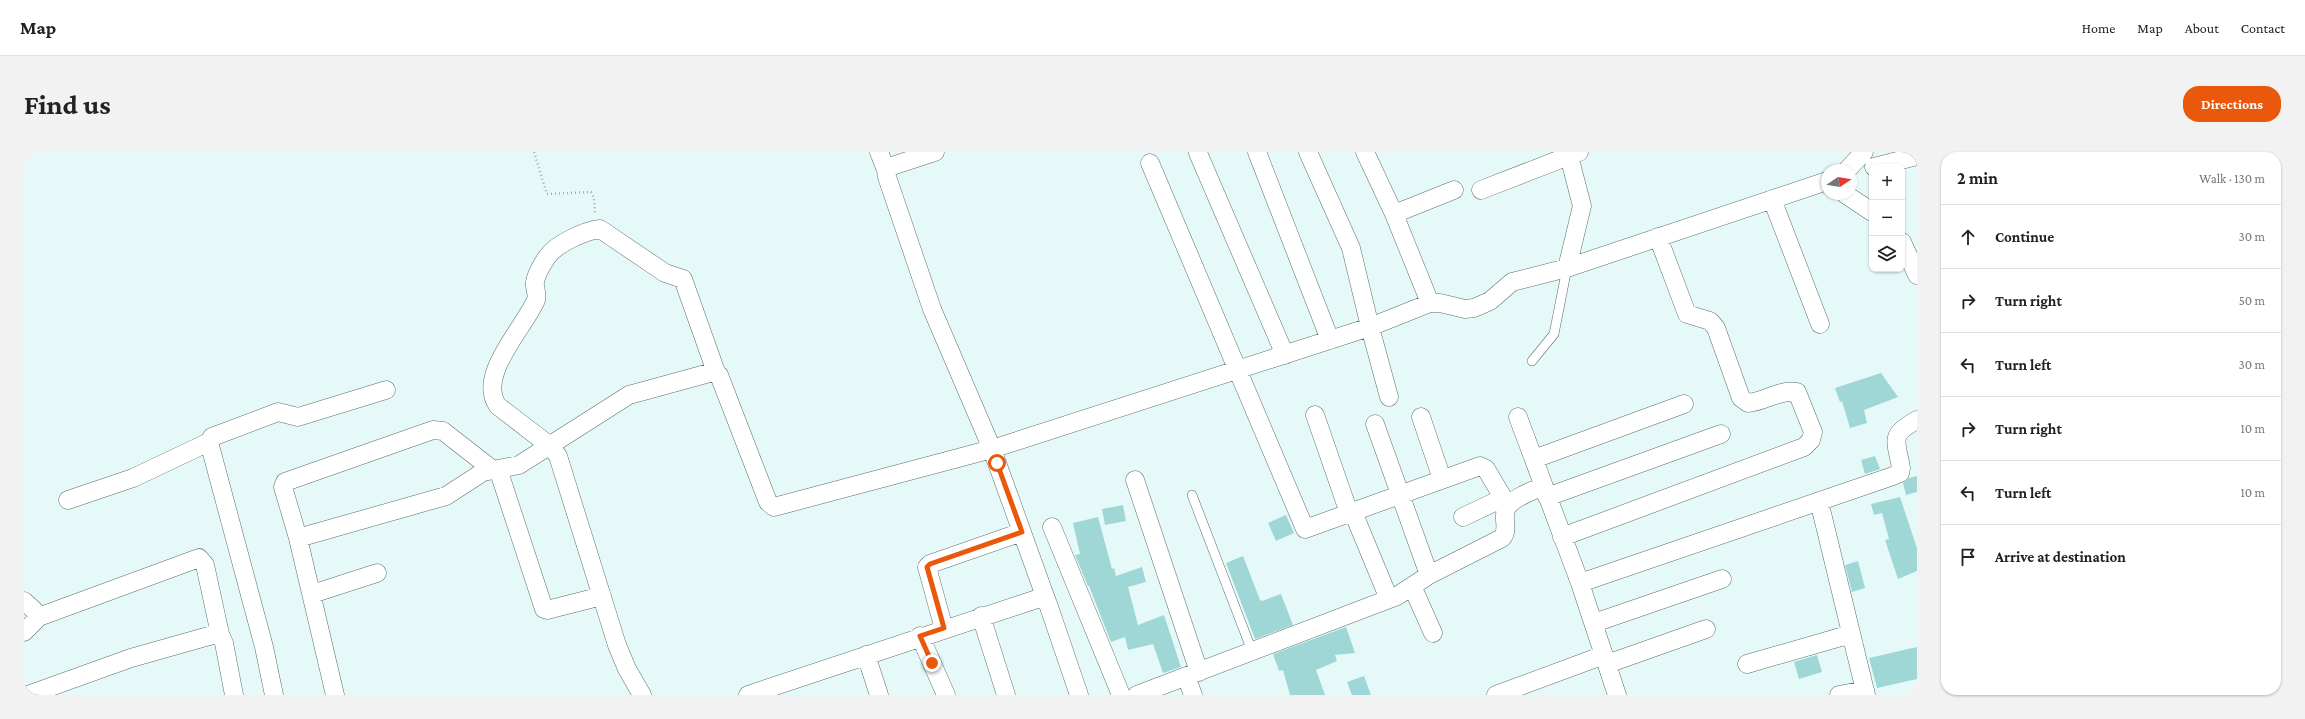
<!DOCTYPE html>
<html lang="en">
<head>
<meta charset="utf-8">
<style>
	:root { --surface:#fff; --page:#f2f2f2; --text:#222; --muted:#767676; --line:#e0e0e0; --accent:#ea580c }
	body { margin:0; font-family:"Crimson Pro",serif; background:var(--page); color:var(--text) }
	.controls { position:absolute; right:12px; top:12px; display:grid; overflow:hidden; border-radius:8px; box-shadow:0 1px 3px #0004 }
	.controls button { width:36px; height:36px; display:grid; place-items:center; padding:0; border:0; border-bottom:1px solid var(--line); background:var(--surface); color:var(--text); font:20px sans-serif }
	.compass { position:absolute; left:1797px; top:12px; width:36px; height:36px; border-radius:50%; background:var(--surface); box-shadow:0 1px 3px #0004; rotate:78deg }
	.stop { position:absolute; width:12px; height:12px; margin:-9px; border:3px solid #ea580c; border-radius:50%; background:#fff }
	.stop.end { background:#ea580c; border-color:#fff; box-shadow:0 1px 4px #0008 }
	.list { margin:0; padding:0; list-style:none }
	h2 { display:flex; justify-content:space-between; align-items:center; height:52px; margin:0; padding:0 16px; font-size:17px }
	h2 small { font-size:13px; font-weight:400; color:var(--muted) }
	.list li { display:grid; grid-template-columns:26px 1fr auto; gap:12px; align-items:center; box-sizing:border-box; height:64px; padding:0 16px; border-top:1px solid var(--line) }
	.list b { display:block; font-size:15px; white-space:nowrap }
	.list em { font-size:13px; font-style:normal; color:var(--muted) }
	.icon { flex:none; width:22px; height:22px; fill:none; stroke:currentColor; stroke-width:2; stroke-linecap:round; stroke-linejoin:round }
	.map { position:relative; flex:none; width:1893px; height:543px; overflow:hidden; border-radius:16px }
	header { display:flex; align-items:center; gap:24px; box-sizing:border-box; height:56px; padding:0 20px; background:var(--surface); border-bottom:1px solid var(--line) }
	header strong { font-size:19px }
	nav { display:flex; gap:22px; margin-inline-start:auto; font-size:14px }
	.intro { display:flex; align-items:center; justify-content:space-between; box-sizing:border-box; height:96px; padding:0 24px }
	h1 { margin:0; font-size:28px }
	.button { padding:10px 18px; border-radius:16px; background:var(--accent); color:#fff; font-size:14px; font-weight:700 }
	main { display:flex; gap:24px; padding:0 24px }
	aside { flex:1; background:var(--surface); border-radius:16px; box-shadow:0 1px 3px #0004 }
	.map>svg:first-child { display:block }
	.building { fill:#9fd7d7 }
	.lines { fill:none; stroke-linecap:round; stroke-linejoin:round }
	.service-casing { stroke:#5d6d6d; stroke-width:10 }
	.minor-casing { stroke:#5d6d6d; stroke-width:19 }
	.path { stroke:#a1afaf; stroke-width:2.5; stroke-dasharray:1 3; stroke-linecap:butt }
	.service { stroke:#fff; stroke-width:9 }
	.minor { stroke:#fff; stroke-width:18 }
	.route { stroke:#ea580c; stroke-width:5 }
</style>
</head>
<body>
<header>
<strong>Map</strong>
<nav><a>Home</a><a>Map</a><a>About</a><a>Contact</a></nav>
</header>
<div class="intro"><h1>Find us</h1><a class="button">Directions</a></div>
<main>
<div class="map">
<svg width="1893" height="543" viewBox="0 0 1893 543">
	<rect width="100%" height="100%" fill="#e6f9f9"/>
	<path class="building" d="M1857,221L1874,245L1840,258L1843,271L1826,276L1818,249L1816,250L1811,236Z
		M1851,304L1856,317L1841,322L1837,308Z
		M1893,324V340L1882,343L1879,331L1885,326Z
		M1876,345L1893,396V419L1874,427L1861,388L1865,387L1858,361L1850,363L1847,352Z
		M1099,353L1102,369L1081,373L1078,357Z
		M1262,363L1270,381L1252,389L1244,371Z
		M1074,365L1088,417L1090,416L1092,424L1118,415L1122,430L1104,435L1114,473L1140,463L1157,515L1139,521L1129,492L1104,498L1101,485L1087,490L1065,434H1064L1051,403L1056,402L1049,371Z
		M1219,404L1236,448L1238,449L1257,442L1269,473L1231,487L1202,411Z
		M1834,409L1841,436L1828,440L1821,413Z
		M1322,475L1331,501L1311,503L1313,509L1292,518L1301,543H1266L1259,518L1255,519L1249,502Z
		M1893,495V527L1853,536L1845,506Z
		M1793,503L1798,520L1775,527L1770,510Z
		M1340,524L1347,543H1328L1323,530Z"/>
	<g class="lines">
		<defs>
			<path id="service" d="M1508,209L1530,182L1543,116
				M1168,343L1228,499"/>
			<path id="minor" d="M855,0L862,18
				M911,0L868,14L862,18L863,25L908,157L968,297L1022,447
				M1233,0L1306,188
				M1284,0L1327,96L1346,175L1365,245
				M1341,0L1370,62L1406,151
				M1174,1L1261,203
				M1126,11L1281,377L1456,314L1462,317L1484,354
				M1850,15L1893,4
				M1823,18L1840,0
				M1457,38L1555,0
				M1821,42L1848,60
				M1748,47L1796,172
				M1370,62L1430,38
				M1878,90L1893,123
				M1543,116L1558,54L1544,0
				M1291,263L1325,361
				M1397,265L1418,327
				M1494,265L1556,431L1593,543
				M1351,272L1405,423
				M1510,307L1660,252
				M474,317L520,457L523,458L578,444
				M1111,328L1175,520
				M1523,345L1697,282
				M44,348L109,326L185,290
				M1795,349L1842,543
				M1329,360L1365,447
				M1439,365L1479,346
				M1028,375L1097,543
				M1538,385L1780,295L1787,288L1789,280L1773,240C1756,237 1740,250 1724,251L1717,246L1692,176L1686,169L1663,162L1634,85
				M274,386L422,344L459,320L495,313L605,243L689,220L695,223L744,350L750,355L968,297L1346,175L1406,151H1416L1441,157L1450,156L1466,149L1488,130L1543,116L1803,29
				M1556,431L1869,324L1876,321L1877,316C1872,287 1865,283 1893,268
				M1388,434L1409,481
				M288,442L353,421
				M0,449L15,463H20L175,406L181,413L196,482
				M957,464L982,543
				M1570,471L1698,427
				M920,477L903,415L906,412L998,380
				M0,480L17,463
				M896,484L922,543
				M842,503L855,543
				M1583,512L1682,477
				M1723,512L1827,482
				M1162,524L1169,543
				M4,543L107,506L192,482H196L200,491L210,543
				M250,543L240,495L185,290L188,285L254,260L274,265L362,238
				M311,543L274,386L259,335L261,330L409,278L419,279L469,318
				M618,543L603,517L593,493L534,304L526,294L474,254C452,224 500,176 512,148C514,142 510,136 511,130C512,122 519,111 523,105C532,92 560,79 576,77L641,121L659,127L692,220
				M724,543L1016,446L1022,447L1024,452L1055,543
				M1113,543L1373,444L1405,423L1478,386C1486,377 1477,365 1483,355C1490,345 1509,339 1519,334
				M1472,543L1580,503
				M1815,543L1841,538"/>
		</defs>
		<use href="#service" class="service-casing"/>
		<use href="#minor" class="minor-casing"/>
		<path class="path" d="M510,0L523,42L567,40L570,46L571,63"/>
		<use href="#service" class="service"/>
		<use href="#minor" class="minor"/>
	</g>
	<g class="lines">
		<path class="route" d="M908,511L896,484L920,476L903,415L906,412L998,380L973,311"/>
	</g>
</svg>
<div class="controls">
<button>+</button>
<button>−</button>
<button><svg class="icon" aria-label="layers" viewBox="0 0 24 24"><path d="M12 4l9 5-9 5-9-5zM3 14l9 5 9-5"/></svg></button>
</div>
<svg class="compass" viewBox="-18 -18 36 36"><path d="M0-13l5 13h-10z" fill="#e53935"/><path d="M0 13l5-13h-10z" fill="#767676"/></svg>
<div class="stop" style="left:973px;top:311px"></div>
<div class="stop end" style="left:908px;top:511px"></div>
</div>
<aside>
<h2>2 min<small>Walk · 130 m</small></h2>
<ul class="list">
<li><svg class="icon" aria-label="ahead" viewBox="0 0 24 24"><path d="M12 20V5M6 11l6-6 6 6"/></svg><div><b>Continue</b></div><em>30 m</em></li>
<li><svg class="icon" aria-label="right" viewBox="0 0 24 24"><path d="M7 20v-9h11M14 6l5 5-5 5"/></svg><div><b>Turn right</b></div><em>50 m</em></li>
<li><svg class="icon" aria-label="left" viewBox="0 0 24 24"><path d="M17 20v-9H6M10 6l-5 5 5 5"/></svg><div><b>Turn left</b></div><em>30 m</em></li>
<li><svg class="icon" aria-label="right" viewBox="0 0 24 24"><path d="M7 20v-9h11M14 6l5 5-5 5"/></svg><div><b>Turn right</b></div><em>10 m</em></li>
<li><svg class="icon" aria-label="left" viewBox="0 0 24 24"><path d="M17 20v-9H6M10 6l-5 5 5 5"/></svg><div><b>Turn left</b></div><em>10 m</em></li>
<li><svg class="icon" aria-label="arrive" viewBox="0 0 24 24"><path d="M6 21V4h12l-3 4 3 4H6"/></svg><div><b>Arrive at destination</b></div></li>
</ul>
</aside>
</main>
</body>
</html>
